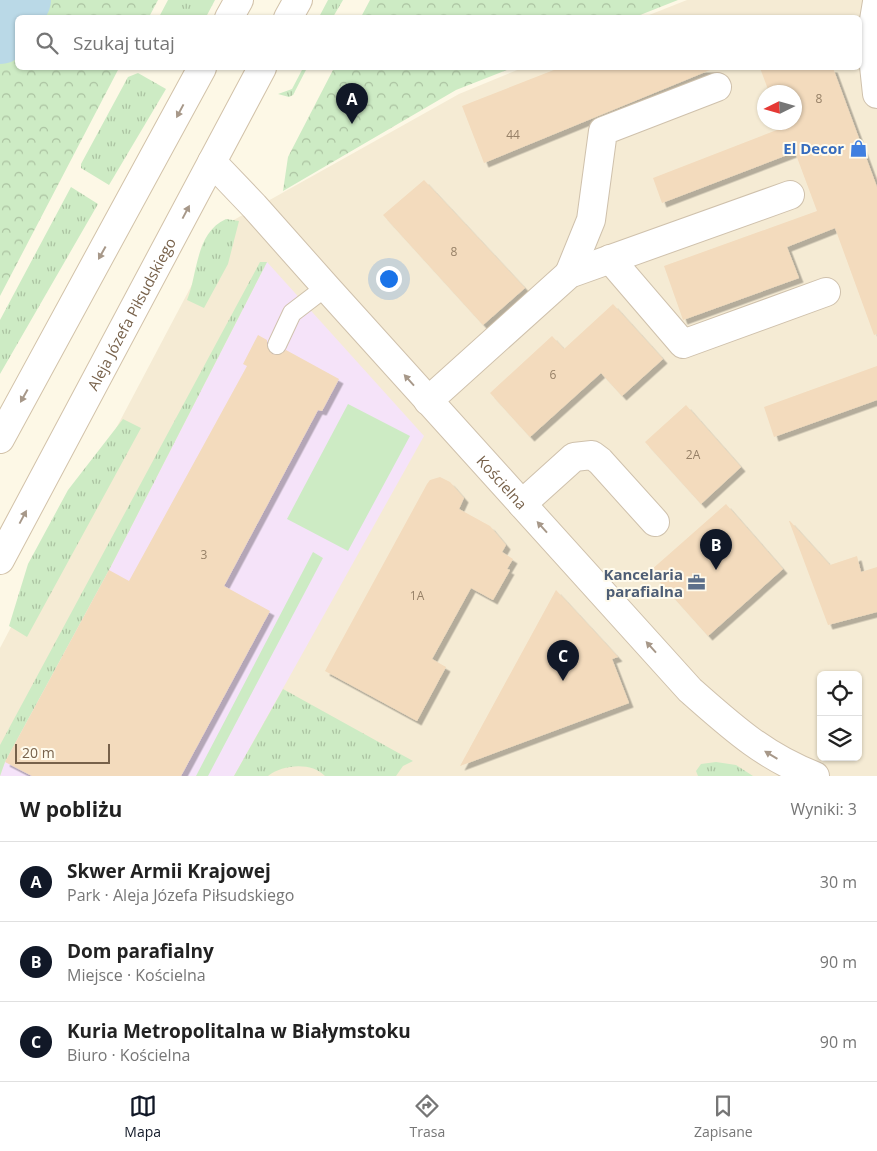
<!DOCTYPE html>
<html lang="pl">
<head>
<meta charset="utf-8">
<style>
	:root { --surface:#fff; --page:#f6f6f6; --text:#222; --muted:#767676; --line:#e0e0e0; --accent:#111827 }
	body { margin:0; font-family:"Open Sans",sans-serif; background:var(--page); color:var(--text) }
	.controls { position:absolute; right:15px; bottom:15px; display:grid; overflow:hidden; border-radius:8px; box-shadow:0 1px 4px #0004 }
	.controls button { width:45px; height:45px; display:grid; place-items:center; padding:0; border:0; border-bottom:1px solid var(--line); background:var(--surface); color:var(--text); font:25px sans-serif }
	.compass { position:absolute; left:757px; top:85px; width:45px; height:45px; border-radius:50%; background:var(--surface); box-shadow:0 1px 4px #0004; rotate:265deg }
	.scale { position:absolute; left:15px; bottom:12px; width:95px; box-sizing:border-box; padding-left:5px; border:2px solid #77614a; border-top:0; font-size:14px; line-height:18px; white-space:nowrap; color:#77614a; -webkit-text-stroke:4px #fffbed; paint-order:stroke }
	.you { position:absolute; left:388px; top:278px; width:18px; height:18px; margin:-12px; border:4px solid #fff; border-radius:50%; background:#1a73e8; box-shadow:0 0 0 8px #1a73e833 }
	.badge { display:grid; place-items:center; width:32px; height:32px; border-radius:50%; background:var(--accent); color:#fff; font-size:16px; font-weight:700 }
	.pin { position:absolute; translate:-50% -41px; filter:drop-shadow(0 1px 2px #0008) }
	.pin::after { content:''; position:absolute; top:26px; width:18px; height:15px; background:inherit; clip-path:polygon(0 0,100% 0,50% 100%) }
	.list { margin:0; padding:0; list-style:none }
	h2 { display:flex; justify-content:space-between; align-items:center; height:65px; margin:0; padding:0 20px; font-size:21px }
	h2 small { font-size:16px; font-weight:400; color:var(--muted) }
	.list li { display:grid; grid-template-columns:32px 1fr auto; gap:15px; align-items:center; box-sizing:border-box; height:80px; padding:0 20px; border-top:1px solid var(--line) }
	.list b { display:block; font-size:19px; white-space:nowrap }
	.list p { margin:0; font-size:16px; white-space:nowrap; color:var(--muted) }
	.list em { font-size:16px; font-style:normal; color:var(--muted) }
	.icon { flex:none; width:28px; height:28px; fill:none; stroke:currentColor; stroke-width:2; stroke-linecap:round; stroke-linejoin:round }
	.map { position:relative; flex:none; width:877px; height:776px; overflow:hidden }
	.search { position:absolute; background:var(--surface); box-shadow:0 1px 4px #0004; left:15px; right:15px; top:15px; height:55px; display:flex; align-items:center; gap:12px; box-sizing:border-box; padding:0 18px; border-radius:8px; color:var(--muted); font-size:19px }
	.sheet { height:305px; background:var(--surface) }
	nav { display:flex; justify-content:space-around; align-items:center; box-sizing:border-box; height:70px; border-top:1px solid var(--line); background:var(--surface); font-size:14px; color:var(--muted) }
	nav a { display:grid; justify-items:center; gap:2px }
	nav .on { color:var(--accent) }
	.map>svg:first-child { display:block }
	.residential { fill:#f5ebd4; fill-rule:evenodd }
	.education { fill:#f5e3f9 }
	.grass { fill:url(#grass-tufts) }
	.forest { fill:url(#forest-crowns) }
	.pitch { fill:#cdebc4 }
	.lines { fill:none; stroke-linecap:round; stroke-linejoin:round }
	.river { stroke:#bad9e7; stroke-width:58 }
	.building { fill:#f3dbbd; filter:url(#shadow) }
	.lane-casing { stroke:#cfc1ac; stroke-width:20 }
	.street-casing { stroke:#cfc1ac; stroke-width:30 }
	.secondary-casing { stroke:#d2c2a9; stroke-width:30 }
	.lane { stroke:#fff; stroke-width:18 }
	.street { stroke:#fff; stroke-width:28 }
	.secondary { stroke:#fff; stroke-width:28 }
	.oneway { fill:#a79889 }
	.labels { text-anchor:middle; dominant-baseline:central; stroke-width:4; stroke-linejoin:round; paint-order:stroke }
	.number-label { font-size:12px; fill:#968067 }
	.shop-label { font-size:15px; font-weight:bold; fill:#366cbe; stroke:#fffbed; text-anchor:end }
	.street-label { font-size:15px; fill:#77614a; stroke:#fffbed }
	.service-label { font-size:15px; font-weight:bold; fill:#4e5e75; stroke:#fffbed; text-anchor:end }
</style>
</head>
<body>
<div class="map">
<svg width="877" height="776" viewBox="0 0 877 776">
	<defs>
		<pattern id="grass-tufts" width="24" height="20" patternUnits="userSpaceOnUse" patternTransform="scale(1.25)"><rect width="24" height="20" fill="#cdebc4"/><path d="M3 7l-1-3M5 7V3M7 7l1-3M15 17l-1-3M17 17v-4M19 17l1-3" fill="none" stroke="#abc2a1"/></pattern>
		<pattern id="forest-crowns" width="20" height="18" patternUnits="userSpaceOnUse" patternTransform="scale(1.25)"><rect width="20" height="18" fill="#cdebc4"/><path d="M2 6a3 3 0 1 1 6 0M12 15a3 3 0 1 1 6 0" fill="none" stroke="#abc2a1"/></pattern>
		<filter id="shadow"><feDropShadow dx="4.5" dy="4.5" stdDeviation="0" flood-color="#0004"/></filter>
	</defs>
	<rect width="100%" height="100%" fill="#fdf8e6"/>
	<path class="residential" d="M687,0H877V776H0V648L223,226L459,94L522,68H860V18L644,17ZM764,92H794V122H764ZM821,675H858V757H821Z"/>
	<path class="education" d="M267,262L424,436L234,776H0L5,762L109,570Z"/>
	<path class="grass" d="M168,0H215L206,17H159Z
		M328,0H343L333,17H319Z
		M303,68H307L293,95L289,97L278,94L292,89Z
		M138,73L166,89L109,185L81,168V164L128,77Z
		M71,187L98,204L0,374V320Z
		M226,219L239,221L228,264L204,308L187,300C198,274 195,233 226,219Z
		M260,262H267L109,570L5,762L0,776V745Z
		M123,419L141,428L27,637L9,626L28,564L68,490Z
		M283,689L413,761L403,766L396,776H325C312,762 283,764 268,776H234Z
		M716,762L736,765L753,776H698L696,771L701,764Z"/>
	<path class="forest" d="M0,0H158L149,17L18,18V68H119L0,296Z
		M370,0H678L635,17H361Z
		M334,68H512L456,90L283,191L288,157Z"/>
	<path class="pitch" d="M348,404L410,436L348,551L287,519Z
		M313,552L323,558L208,776H196Z"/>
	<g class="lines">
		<path class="river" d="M0,35L22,0"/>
	</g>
	<path class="building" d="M559,68H715L484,163L462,106Z
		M760,68H833L877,187V334L874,335L835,228L787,247L799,278L683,320L664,266L817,211L795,152L662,203L653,178L782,128L780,122H794V92H769Z
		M424,180L525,288L483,325L383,215Z
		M613,304L663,359L622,396L601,373L530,437L490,393L552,336L564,349Z
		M258,335L267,340V346L272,354L278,355L286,350L339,379L322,411L318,410L224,586L270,611L181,776H32L5,762L109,570L129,581L247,366L243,364Z
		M877,366V400L774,437L764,407Z
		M686,405L741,467L701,504L645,442Z
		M440,477L450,482L464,498L459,509L490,526L506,545L502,552L513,559L507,569L510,570L493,600L471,588L432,659L446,667L417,721L325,671L427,484L430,480Z
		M726,504L783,569L708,636L650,571Z
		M789,521H790L830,565L857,556L861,572L877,567V612L828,625Z
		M556,590L618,657L612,659L629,703L460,766Z"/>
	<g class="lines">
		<defs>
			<path id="lane" d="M277,345L292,313L326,287"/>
			<g id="street">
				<path d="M877,2L871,38L877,94"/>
				<path id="s1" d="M212,162L254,206L326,287L690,690C731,726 763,756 815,776"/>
				<path d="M610,259L683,344L826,292"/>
				<path d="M569,274L591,220L603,131L717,87"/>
				<path d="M428,401L569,274L790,195"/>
				<path d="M522,504L574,457L592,455L600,461L655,522"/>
			</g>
			<g id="secondary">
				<path d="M229,18L239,0"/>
				<path d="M288,18L298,0"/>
				<path d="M0,439L202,68"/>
				<path id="s2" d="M0,560L262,68"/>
			</g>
		</defs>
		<use href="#lane" class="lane-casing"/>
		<use href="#street" class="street-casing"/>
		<use href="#secondary" class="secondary-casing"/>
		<use href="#lane" class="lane"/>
		<use href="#street" class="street"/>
		<use href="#secondary" class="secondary"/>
	</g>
	<defs><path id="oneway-solid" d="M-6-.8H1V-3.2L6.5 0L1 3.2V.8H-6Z" transform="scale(1.25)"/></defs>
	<g class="oneway">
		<use href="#oneway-solid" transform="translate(180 111) rotate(118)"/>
		<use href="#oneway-solid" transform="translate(186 212) rotate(-62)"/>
		<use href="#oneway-solid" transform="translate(102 253) rotate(119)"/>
		<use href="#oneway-solid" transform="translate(409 380) rotate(-132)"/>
		<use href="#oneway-solid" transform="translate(24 396) rotate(119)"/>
		<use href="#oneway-solid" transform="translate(23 517) rotate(-62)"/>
		<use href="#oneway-solid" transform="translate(542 527) rotate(-132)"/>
		<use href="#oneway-solid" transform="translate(651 647) rotate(-132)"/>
		<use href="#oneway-solid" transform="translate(771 755) rotate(-149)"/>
	</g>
	<defs>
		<symbol id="shop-bare" viewBox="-9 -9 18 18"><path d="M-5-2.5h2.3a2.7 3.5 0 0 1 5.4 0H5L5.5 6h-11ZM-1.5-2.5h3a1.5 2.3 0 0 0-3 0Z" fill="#3f7fe0" stroke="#fffbed" stroke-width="2.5" paint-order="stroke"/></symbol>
		<symbol id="office-bare" viewBox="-9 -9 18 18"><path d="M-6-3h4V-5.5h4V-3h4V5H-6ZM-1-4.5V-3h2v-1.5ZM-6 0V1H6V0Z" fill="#5c6f8a" stroke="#fffbed" stroke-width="2.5" paint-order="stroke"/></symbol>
	</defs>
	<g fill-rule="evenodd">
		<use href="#shop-bare" x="846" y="136" width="25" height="25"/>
		<use href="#office-bare" x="684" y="570" width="25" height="25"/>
	</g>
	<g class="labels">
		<g class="number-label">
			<text x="819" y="98">8</text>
			<text x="513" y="134">44</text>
			<text x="454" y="251">8</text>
			<text x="553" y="374">6</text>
			<text x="693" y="454">2A</text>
			<text x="204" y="554">3</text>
			<text x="417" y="595">1A</text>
		</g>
		<g class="shop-label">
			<text x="844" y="148">El Decor</text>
		</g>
		<g class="street-label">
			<text stroke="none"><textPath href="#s2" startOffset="279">Aleja Józefa Piłsudskiego</textPath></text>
			<text stroke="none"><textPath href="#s1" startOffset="432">Kościelna</textPath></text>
		</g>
		<g class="service-label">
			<text x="683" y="574">Kancelaria<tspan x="683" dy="17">parafialna</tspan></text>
		</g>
	</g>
</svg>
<div class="controls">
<button><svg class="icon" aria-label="locate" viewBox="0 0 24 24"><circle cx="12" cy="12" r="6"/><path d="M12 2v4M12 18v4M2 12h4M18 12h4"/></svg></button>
<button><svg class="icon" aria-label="layers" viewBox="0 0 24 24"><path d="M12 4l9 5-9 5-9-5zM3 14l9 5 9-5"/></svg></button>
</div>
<svg class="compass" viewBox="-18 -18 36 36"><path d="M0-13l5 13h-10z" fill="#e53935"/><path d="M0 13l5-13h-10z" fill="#767676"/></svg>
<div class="scale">20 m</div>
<div class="you"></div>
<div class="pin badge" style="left:352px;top:124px">A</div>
<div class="pin badge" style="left:716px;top:570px">B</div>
<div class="pin badge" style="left:563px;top:681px">C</div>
<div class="search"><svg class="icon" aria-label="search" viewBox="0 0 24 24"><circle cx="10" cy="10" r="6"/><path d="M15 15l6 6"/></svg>Szukaj tutaj</div>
</div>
<section class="sheet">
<h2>W pobliżu<small>Wyniki: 3</small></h2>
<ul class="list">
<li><span class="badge">A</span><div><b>Skwer Armii Krajowej</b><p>Park · Aleja Józefa Piłsudskiego</p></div><em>30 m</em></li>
<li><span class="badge">B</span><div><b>Dom parafialny</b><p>Miejsce · Kościelna</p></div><em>90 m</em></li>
<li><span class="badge">C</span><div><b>Kuria Metropolitalna w Białymstoku</b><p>Biuro · Kościelna</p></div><em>90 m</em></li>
</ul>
</section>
<nav>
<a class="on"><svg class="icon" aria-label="map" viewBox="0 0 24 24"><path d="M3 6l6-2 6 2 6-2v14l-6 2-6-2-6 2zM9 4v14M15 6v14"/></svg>Mapa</a>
<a><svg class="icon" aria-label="directions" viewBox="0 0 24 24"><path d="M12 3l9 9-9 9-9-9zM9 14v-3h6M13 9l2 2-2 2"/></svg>Trasa</a>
<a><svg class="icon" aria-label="saved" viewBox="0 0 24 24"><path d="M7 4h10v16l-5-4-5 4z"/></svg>Zapisane</a>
</nav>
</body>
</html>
